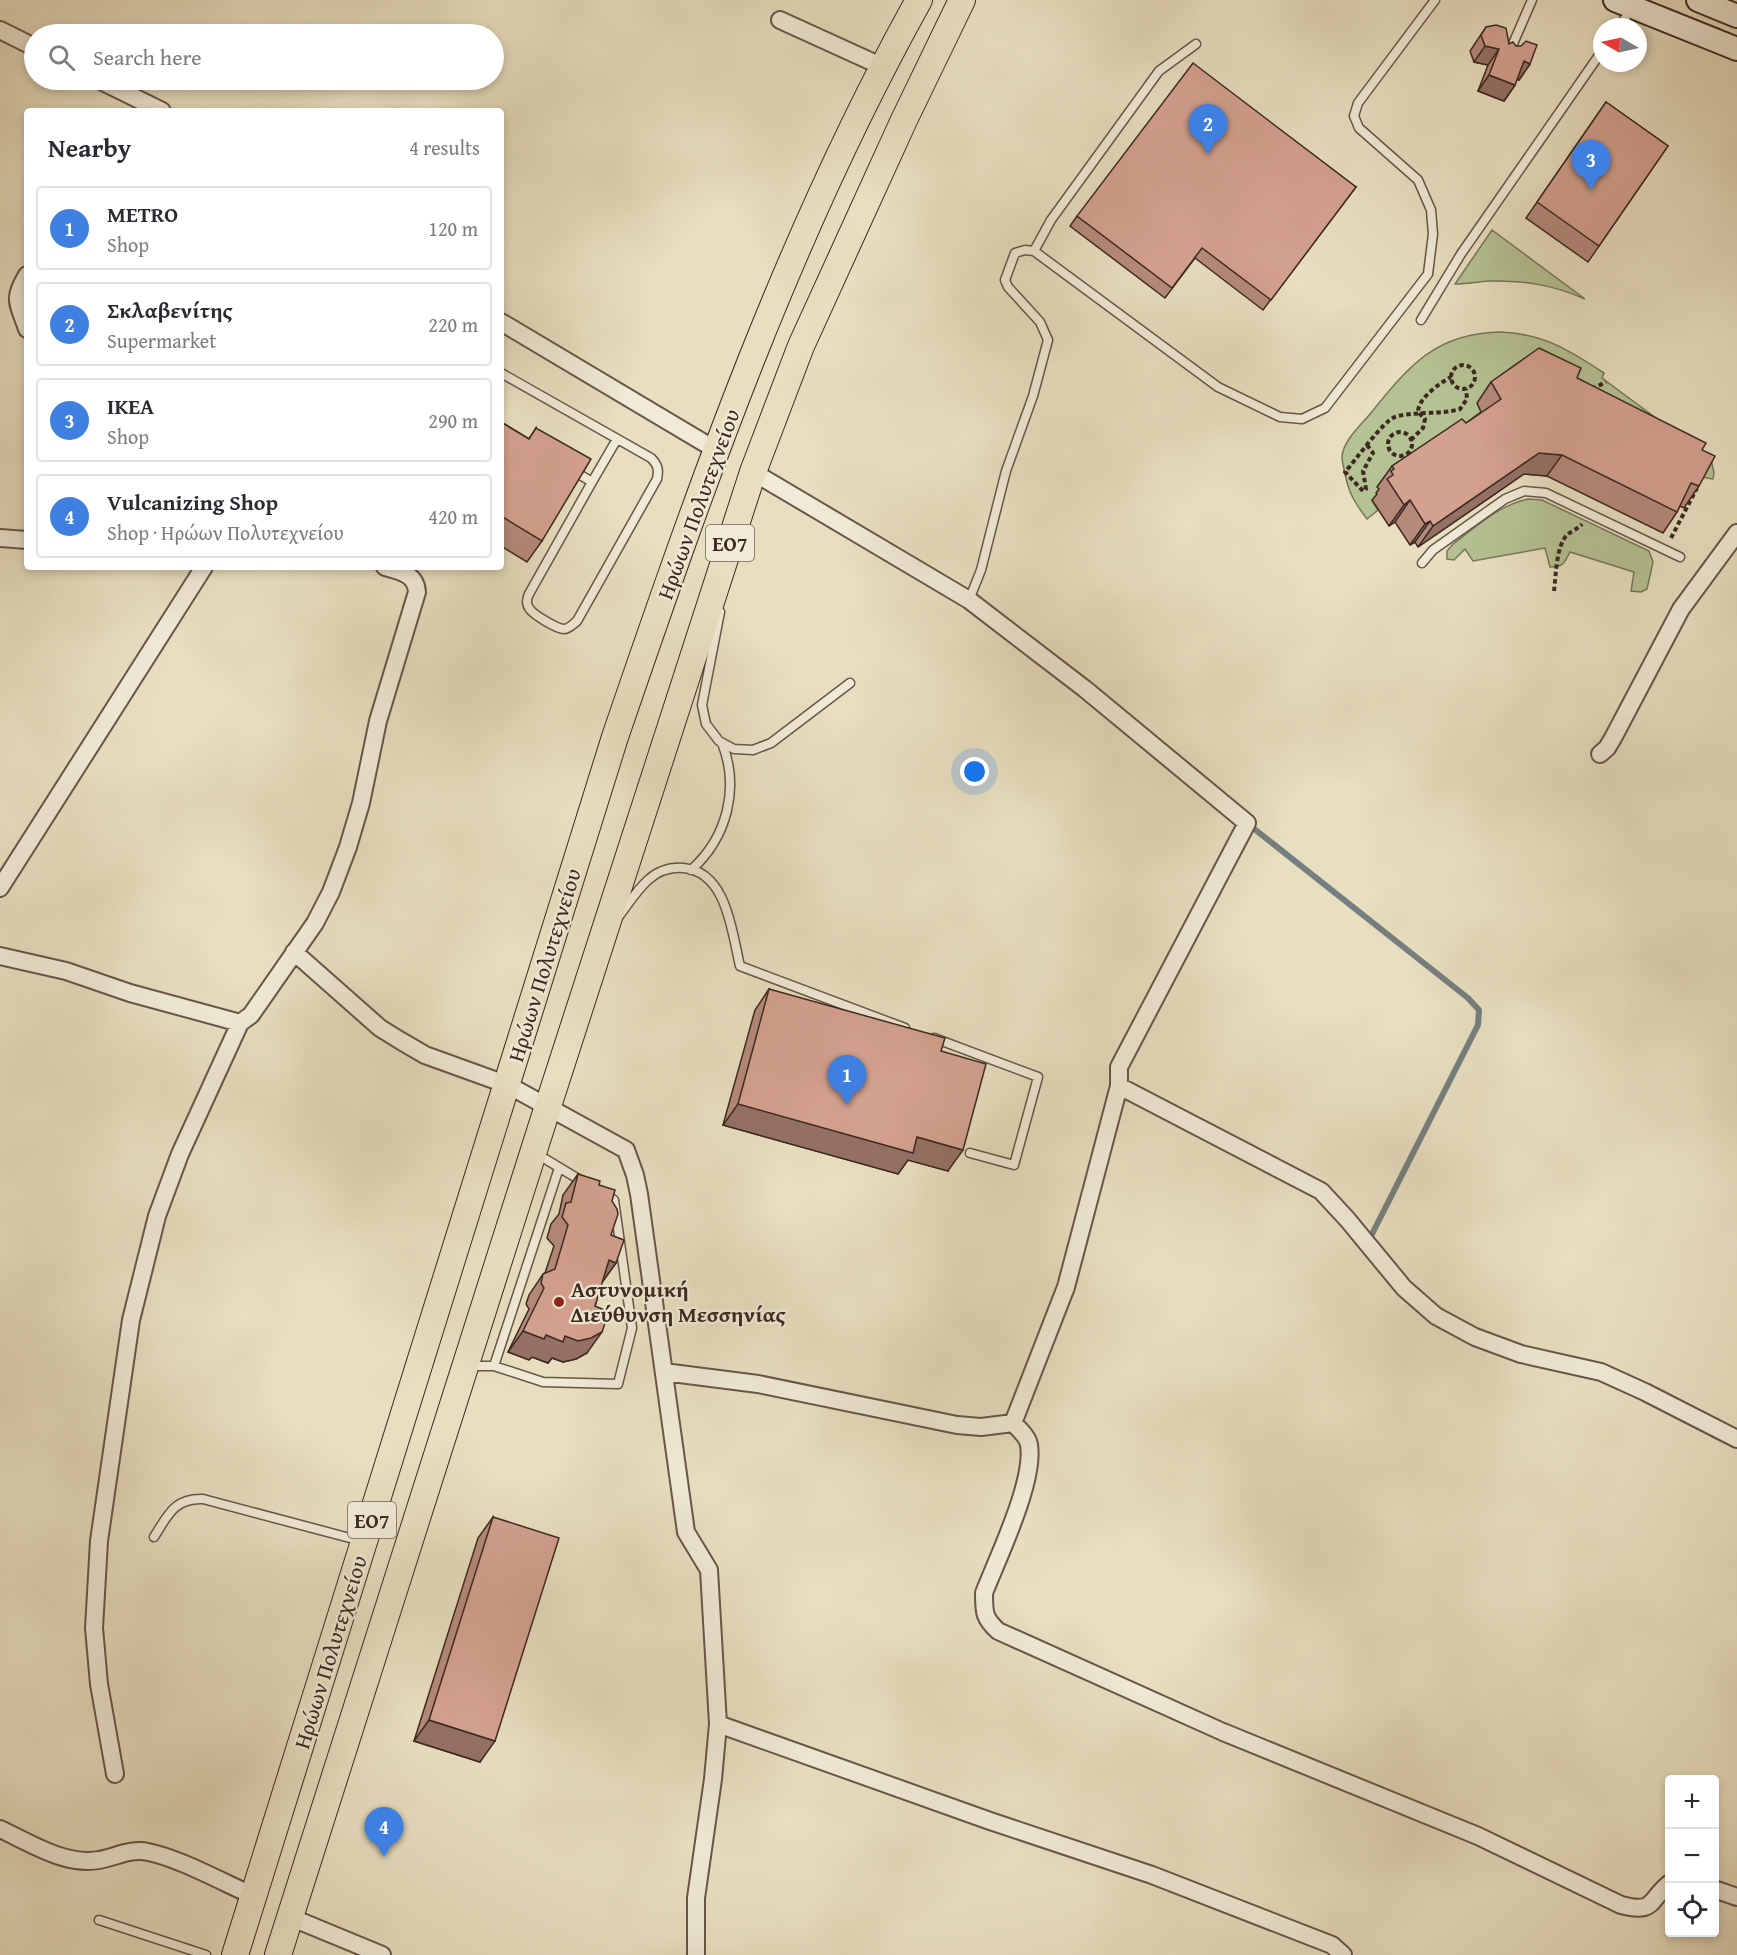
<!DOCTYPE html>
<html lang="en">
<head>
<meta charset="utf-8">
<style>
	:root { --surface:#fff; --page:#f2f2f3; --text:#2b2b33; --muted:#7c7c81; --line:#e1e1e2; --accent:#8f2418 }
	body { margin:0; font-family:"Gentium Book Plus",serif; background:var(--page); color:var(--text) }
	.controls { position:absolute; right:18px; bottom:18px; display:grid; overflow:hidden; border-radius:6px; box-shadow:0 3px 9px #0003 }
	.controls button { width:54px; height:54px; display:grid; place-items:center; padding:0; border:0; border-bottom:2px solid var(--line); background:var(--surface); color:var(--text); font:30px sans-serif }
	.compass { position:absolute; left:1593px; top:18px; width:54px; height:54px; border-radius:50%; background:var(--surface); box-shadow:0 3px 9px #0003; rotate:279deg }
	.you { position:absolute; left:975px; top:772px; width:21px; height:21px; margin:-15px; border:4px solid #fff; border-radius:50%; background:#1a73e8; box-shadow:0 0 0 9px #1a73e833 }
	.badge { display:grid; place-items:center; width:39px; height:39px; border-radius:50%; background:var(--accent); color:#fff; font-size:20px; font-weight:700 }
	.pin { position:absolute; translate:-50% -50px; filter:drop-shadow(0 2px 3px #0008) }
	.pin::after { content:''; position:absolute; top:32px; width:21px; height:18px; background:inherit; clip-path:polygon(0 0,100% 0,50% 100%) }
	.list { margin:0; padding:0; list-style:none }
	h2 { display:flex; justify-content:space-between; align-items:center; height:78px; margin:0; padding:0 24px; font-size:26px }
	h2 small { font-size:20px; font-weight:400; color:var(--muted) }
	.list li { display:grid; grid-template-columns:39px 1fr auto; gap:18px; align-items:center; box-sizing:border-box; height:84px; margin:0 12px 12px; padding:0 12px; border:2px solid var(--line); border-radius:6px }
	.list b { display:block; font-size:22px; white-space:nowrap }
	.list p { margin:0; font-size:20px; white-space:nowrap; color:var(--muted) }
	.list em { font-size:20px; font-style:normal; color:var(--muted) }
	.icon { flex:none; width:33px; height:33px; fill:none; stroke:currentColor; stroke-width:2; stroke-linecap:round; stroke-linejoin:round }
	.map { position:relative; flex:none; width:1737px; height:1955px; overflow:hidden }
	.search { position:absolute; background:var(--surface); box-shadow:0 3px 9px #0003; left:24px; top:24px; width:480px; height:66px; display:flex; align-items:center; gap:15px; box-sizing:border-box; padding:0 21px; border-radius:33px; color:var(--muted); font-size:22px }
	.panel { position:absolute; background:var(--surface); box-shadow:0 3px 9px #0003; left:24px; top:108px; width:480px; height:462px; border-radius:6px }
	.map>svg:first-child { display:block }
	.green { fill:#b5c293; stroke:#78765a; stroke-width:1.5 }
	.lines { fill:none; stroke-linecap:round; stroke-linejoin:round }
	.stream { stroke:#767f7f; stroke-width:6 }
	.service-casing { stroke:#675649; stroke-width:11 }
	.minor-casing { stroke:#675649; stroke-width:20 }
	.secondary-casing { stroke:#3c2921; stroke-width:26 }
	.primary-casing { stroke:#3c2921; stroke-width:28 }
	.path { stroke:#3c2921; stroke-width:4; stroke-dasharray:4.5 3; stroke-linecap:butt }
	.service { stroke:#f0ead6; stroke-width:8 }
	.minor { stroke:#f0ead6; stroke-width:16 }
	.secondary { stroke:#f0ead6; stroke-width:22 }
	.primary { stroke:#e8dfc0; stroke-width:26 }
	.wall { fill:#b58a7b; stroke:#3c2921; stroke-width:1.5 }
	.shaded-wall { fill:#947164; stroke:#3c2921; stroke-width:1.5 }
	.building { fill:#d3a18f; stroke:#3c2921; stroke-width:1.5 }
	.poi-dot { fill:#8f2418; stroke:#f0ead6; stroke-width:2 }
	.labels { text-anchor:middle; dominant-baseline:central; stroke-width:4.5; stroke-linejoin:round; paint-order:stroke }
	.shield { fill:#f0ead6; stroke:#726357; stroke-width:1.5 }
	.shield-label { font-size:21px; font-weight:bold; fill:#3c2921 }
	.street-label { font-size:22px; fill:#3c2921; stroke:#f0ead6 }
	.poi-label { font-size:22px; font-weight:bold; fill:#3c2921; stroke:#f0ead6; text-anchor:start }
</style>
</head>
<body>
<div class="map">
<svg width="1737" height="1955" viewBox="0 0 1737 1955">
	<rect width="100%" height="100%" fill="#e8dfc0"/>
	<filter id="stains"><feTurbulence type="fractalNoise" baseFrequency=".00333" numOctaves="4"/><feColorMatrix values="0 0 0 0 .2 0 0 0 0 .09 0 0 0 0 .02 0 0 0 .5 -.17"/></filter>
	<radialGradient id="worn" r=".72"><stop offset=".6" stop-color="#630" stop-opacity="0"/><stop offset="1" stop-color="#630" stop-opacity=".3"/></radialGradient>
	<path class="green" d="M1492,230L1585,299C1553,285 1524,280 1488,281C1477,282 1466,284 1455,284Z
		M1501,332C1544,334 1569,350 1604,373L1602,378L1711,459L1714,473L1713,479L1700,477L1486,420L1380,490L1378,496L1372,501L1378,510L1367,519C1355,503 1349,494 1345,474C1344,468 1342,463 1342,456C1344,440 1360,426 1370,414C1409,366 1435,333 1501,332Z
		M1528,499L1542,500L1649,551L1653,562L1647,589L1641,592L1631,591L1634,572L1570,552C1564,563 1564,567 1550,567L1545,548L1473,561L1465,549L1454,560L1447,559V551L1453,544C1476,527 1499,505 1528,499Z"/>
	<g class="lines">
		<path class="stream" d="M1248,824L1468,998L1479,1010L1478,1025L1369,1240"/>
		<defs>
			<path id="service" d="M1619,27L1632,8
				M1196,44L1159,71L1051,220L1034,251L1218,387L1280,417L1302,419L1325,408L1428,274L1433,234L1431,210L1418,180L1359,128L1354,116L1358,103L1435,0
				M1509,53L1532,0
				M1421,320L1461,254L1602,51
				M501,373L651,458C658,465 659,470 657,479L577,621C573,624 569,629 564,629C557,629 532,614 529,608C526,604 527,598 529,594L592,482L572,470
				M592,482L617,439
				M1422,563L1433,550L1505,499L1524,491L1546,493L1680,557
				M969,600L981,570L1006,471L1033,396L1048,340L1040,322L1008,287L1005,280L1015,253L1025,250L1034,251
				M720,612L702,705L706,724L719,741L734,749L753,750L771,743L850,683
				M691,870C727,838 740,788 722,743
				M619,916C628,904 637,890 648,880C658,871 670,867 683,868C727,871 732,933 740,966L905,1028
				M934,1038L1038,1077L1014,1165L970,1153
				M537,1154L585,1183
				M469,1366H494L543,1382L618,1384L632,1328L614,1200L604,1194
				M494,1366L559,1168
				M154,1537C168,1515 174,1498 203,1499L361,1541
				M99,1920L206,1955"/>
			<path id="minor" d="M780,20L881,66
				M0,30L34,47
				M99,80L162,111
				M27,275C12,300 18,302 27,329
				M501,322L716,450
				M0,538L27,540
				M1600,754L1607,748L1613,738L1681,609L1737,533
				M0,888L204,567
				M294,952L380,1028L401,1041L425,1055L508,1085L626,1150L635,1175L639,1194L686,1532L709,1570L718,1724L713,1779L696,1898V1955
				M0,956L66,971L130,993L240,1023
				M1119,1086L1321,1191L1347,1219L1404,1288L1436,1316L1475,1337L1521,1354L1601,1372L1645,1392L1737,1439
				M664,1372L758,1384L957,1425L981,1427L1013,1423L1066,1287L1119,1086V1067L1247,823L1085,689L969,600L753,472
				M1013,1423C1019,1429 1028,1437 1029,1445C1035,1481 998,1557 984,1593C984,1613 984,1618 998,1631L1223,1732L1478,1836L1621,1905C1656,1914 1648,1900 1670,1883
				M718,1724L990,1821L1152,1875L1332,1945L1343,1955
				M115,1774L99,1684L94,1628L99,1541L131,1320L157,1216L180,1154L240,1023L251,1015L315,923L331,892L348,847L361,803L378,721L417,592C416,574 400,571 385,567
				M0,1829C30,1843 65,1866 99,1860C116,1857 131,1848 148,1852C179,1858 224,1883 254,1896
				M1714,1889L1737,1897
				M290,1917L382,1955"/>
			<path id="secondary" d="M1615,0L1737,49
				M1698,0L1737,16"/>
			<path id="primary" d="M235,1955L615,737C701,486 789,233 919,0
				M278,1955L548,1106L753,472L801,346L904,120L962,0"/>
		</defs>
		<use href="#service" class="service-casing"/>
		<use href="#minor" class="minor-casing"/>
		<use href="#secondary" class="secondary-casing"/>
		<use href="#primary" class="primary-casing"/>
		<path class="path" d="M1451 377a12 12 0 1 1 24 0a12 12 0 1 1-24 0Z
			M1592,389L1606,382
			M1388 444a12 12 0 1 1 24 0a12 12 0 1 1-24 0Z
			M1411,440L1423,428L1425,419L1418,412C1418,398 1440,383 1451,377
			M1367,445L1373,453L1363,471L1366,489L1363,491L1345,472C1355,461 1383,421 1395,417C1411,411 1441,415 1460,409L1467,399L1466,389
			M1671,538L1697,488
			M1554,591C1556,576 1556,546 1567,535C1571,531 1578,529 1582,524"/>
		<use href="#service" class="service"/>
		<use href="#minor" class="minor"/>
		<use href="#secondary" class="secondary"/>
		<use href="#primary" class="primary"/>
	</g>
	<path class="wall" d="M1486,27L1509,44L1530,64L1519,80L1517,79L1515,85L1504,101L1478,91L1488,65L1474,62L1470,51Z
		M1606,102L1668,146L1588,262L1526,218Z
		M1356,187L1263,310L1195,258L1165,298L1070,226L1077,216Z
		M1577,378L1702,450L1699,486L1684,508L1680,506L1677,512L1663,533L1547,476L1524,474L1418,547L1415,542L1410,545L1395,522L1389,526L1372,500L1377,494L1376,493L1379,489L1377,487L1392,466L1466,423L1481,412L1477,403L1491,382Z
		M501,422L529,439L536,428L542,541L527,562L501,546Z
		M769,989L941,1051L948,1171L908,1160L898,1174L723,1125L755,1010Z
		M578,1174L599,1185L612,1201L611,1235L616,1263L602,1282L595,1306L587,1353L576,1359L563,1362L552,1358L548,1363L532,1357L529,1360L508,1352L529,1309L526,1304L529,1295L543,1274L545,1273L554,1246L547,1238L551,1224L559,1214L563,1195Z
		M493,1517L480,1762L414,1741L478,1538Z"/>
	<path class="shaded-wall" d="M1485,46L1499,49L1488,65L1474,62Z
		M1524,61L1530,64L1519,80L1513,77Z
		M1489,75L1515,85L1504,101L1478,91Z
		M1539,453L1562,455L1547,476L1524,474L1418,547L1433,526Z
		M1410,500L1395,522L1389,526L1404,505Z
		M1430,521L1415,542L1410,545L1425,524Z
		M738,1104L917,1137L963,1150L948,1171L908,1160L898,1174L723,1125Z
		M609,1260L616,1263L601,1284Z
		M523,1331L546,1335L565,1336L602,1332L587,1353L576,1359L563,1362L552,1358L548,1363L532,1357L529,1360L508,1352Z
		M429,1720L495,1741L480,1762L414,1741Z"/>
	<path class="building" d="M1496,25L1506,28L1509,44L1513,42L1516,46H1521L1526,41L1537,45L1530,64L1524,61L1515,85L1489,75L1499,49L1485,46L1481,35L1486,27Z
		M1193,63L1356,187L1271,300L1202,248L1172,288L1077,216Z
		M1606,102L1668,146L1599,246L1537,202Z
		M1539,348L1581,368L1577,378L1706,443L1702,450L1715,456L1699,486L1691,483L1677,512L1562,455L1539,453L1433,526L1430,521L1425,524L1410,500L1404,505L1387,479L1393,475L1391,471L1394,469L1392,466L1462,419L1466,423L1501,399L1491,382Z
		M501,422L529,439L536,428L591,459L542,541L501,516Z
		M769,989L945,1038L941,1051L986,1064L963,1150L917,1137L913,1153L738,1104Z
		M578,1174L600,1181L599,1185L615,1190L612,1201L617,1209L618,1214L611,1235L624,1240L616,1263L609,1260L595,1306L609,1312L602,1332L591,1338L578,1341L565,1336L563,1342L546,1335L544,1339L523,1331L544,1288L541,1283L543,1274L555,1269L568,1225L562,1217L566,1203L571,1202Z
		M493,1517L559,1538L495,1741L429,1720Z"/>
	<circle class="poi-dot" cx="559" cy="1302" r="6"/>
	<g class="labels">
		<g class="shield">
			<rect x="706" y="525" width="48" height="36" rx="4.5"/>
			<rect x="348" y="1502" width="48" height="36" rx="4.5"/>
		</g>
		<g class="shield-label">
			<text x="730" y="543">ΕΟ7</text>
			<text x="372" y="1520">ΕΟ7</text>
		</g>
		<g class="street-label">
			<text transform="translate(698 504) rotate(-70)">Ηρώων Πολυτεχνείου</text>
			<text transform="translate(544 965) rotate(-73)">Ηρώων Πολυτεχνείου</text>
			<text transform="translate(330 1652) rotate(-73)">Ηρώων Πολυτεχνείου</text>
		</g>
		<g class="poi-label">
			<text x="571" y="1289">Αστυνομική<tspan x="571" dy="25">Διεύθυνση Μεσσηνίας</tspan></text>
		</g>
	</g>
	<rect width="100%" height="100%" filter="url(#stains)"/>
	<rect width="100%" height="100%" fill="url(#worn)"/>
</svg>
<div class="controls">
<button>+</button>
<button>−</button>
<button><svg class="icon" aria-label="locate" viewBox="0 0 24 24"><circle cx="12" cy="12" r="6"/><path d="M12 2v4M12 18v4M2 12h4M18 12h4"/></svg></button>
</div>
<svg class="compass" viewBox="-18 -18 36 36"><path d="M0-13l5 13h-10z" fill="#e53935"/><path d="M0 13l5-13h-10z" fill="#7c7c81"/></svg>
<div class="you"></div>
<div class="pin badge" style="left:847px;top:1105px;background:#3f7fe0">1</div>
<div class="pin badge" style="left:1208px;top:154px;background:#3f7fe0">2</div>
<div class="pin badge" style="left:1591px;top:190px;background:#3f7fe0">3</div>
<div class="pin badge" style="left:384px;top:1857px;background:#3f7fe0">4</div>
<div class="search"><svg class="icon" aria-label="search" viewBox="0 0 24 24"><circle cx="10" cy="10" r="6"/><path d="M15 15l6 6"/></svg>Search here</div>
<section class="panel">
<h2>Nearby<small>4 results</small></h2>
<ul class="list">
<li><span class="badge" style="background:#3f7fe0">1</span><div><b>METRO</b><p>Shop</p></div><em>120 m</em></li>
<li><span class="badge" style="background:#3f7fe0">2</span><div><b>Σκλαβενίτης</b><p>Supermarket</p></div><em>220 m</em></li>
<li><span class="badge" style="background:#3f7fe0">3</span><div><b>IKEA</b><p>Shop</p></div><em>290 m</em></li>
<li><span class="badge" style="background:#3f7fe0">4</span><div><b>Vulcanizing Shop</b><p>Shop · Ηρώων Πολυτεχνείου</p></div><em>420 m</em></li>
</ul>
</section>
</div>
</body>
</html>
